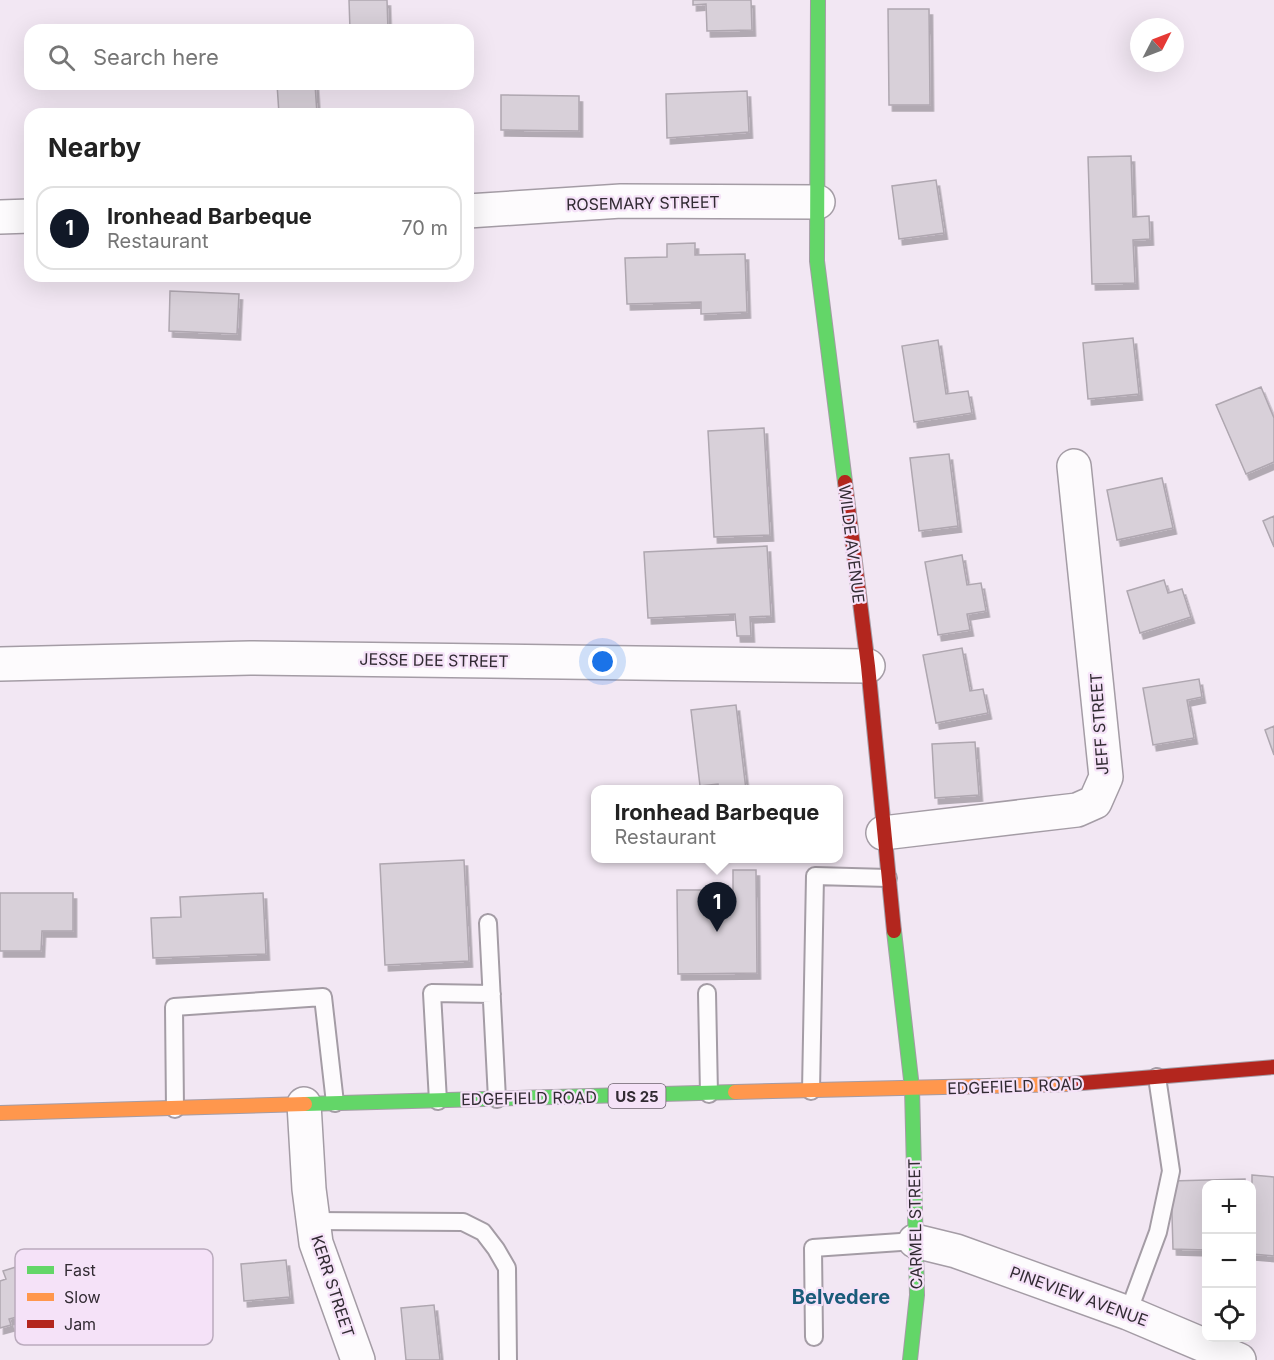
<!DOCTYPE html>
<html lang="en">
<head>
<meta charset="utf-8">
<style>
	:root { --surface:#fff; --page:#f6f6f6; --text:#222; --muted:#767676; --line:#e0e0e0; --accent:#111827 }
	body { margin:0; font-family:Inter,sans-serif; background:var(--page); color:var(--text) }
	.controls { position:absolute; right:18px; bottom:18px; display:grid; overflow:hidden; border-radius:12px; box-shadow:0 6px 24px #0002 }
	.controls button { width:54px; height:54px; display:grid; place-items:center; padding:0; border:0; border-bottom:2px solid var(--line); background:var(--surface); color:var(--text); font:30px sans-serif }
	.compass { position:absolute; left:1130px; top:18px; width:54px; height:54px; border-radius:50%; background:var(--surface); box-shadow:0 6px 24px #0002; rotate:48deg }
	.you { position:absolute; left:603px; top:662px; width:21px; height:21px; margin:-15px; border:4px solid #fff; border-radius:50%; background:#1a73e8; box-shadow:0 0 0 9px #1a73e833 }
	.badge { display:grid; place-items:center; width:39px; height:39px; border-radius:50%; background:var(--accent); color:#fff; font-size:20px; font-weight:700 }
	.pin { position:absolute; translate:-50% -50px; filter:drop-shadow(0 2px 3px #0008) }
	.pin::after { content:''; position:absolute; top:32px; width:21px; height:18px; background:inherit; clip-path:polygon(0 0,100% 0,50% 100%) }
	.popup { position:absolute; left:591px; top:785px; width:252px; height:78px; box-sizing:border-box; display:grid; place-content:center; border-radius:12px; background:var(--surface); filter:drop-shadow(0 2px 4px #0005); font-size:20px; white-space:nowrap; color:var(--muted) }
	.popup b { font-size:22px; color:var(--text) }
	.popup::after { content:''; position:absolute; left:50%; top:100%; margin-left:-12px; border:12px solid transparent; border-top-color:var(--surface) }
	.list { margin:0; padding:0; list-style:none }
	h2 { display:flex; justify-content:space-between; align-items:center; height:78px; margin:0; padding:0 24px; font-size:26px }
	h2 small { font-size:20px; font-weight:400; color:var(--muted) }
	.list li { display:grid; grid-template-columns:39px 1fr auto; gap:18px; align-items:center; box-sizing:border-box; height:84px; margin:0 12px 12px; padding:0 12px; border:2px solid var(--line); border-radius:18px }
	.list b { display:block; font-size:22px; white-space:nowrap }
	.list p { margin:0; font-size:20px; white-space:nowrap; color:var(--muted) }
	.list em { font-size:20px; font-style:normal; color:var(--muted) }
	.icon { flex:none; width:33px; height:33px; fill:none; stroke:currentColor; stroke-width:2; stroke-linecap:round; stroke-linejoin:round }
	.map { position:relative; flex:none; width:1274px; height:1360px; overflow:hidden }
	.search { position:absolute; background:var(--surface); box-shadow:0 6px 24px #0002; left:24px; top:24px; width:450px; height:66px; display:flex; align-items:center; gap:15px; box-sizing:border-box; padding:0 21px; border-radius:18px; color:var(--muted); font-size:22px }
	.panel { position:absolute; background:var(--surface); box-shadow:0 6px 24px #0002; left:24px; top:108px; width:450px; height:174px; border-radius:18px }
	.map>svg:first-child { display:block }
	.building { fill:#d8d0d9; stroke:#afa7b0; stroke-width:1.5; filter:url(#shadow) }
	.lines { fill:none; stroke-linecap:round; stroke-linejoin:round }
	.lane-casing { stroke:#a49ca5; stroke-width:20 }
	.street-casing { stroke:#a49ca5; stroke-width:36 }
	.fast-casing { stroke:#a49ca5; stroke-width:16 }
	.slow-casing { stroke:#a49ca5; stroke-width:16 }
	.jam-casing { stroke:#a49ca5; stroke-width:16 }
	.lane { stroke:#fdfbfd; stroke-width:16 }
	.street { stroke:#fdfbfd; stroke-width:33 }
	.fast { stroke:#63d668; stroke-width:14 }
	.slow { stroke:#ff974d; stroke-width:14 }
	.jam { stroke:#b3261e; stroke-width:14 }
	.labels { text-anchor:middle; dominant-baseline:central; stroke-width:4.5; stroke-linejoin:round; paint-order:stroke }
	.shield { fill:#f5e2f8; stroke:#6c626e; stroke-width:1.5 }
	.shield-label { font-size:15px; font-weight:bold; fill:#322b33 }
	.street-label { font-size:16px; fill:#322b33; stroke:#f5e2f8 }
	.quarter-label { font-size:20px; font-weight:bold; fill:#1a5b79; stroke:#f5e2f8 }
	.key { fill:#f5e2f8; stroke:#baabbd; stroke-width:1.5 }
	.key-label { font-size:16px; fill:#322b33 }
</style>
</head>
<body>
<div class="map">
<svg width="1274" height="1360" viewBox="0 0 1274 1360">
	<defs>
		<filter id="shadow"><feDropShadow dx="3.5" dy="6" stdDeviation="0" flood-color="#0004"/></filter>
	</defs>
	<rect width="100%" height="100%" fill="#f2e7f3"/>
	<path class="building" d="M349,0H387L388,30H350Z
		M693,0H751L752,30L707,31L706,4L693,5Z
		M888,9H929L930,105H889Z
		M277,84H315L317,114H279Z
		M747,91L749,132L667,138L666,94Z
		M501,95L579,96V131L501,130Z
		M1131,156L1133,217L1149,216L1150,239L1133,240L1135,283L1092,284L1088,157Z
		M936,180L944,233L899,239L892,186Z
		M695,243V255L745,254L747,312L701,314V302L627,304L625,258L667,257V244Z
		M170,291L239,294L237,334L169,331Z
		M1133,338L1139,394L1088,399L1083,343Z
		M938,340L946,394L968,391L972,413L914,422L902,346Z
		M1261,387L1274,418V462L1246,474L1216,405Z
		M764,428L770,535L714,537L708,431Z
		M949,454L958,526L919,531L910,458Z
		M1162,478L1173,528L1117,540L1107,490Z
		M1274,516V547L1263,521Z
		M767,546L771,616L750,617L751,636H737L735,614L648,618L644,552Z
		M962,555L967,585L981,583L986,611L967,614L970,630L938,635L925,562Z
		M1164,580L1168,593L1182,589L1191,617L1140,633L1127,591Z
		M962,648L970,691L983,689L988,713L936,723L923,655Z
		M1199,679L1202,697L1187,700L1194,738L1153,745L1143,688Z
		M736,705L746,790H719L718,784L700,786L691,710Z
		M1274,726V755L1265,730Z
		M975,742L979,795L935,798L932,744Z
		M464,860L469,961L385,965L380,864Z
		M733,870H756L757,973L678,974L677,890H733Z
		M0,893H73V931H42L41,951H0Z
		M263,893L266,954L153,958L151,918L181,917L180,897Z
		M1252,1175L1274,1177V1256L1252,1254Z
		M1245,1179V1184H1206V1250L1173,1249L1171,1181Z
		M286,1260L290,1297L244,1301L241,1264Z
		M19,1266L20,1272L42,1266L48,1287L42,1288L48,1309L9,1319L11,1325L0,1328V1281L6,1279L3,1271Z
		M434,1305L440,1360H406L401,1308Z"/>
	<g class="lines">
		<defs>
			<path id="lane" d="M488,923L497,1099
				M707,993L709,1094
				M811,1091L815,876L888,878
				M438,1101L432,993L492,994
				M175,1109L174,1007L323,997L335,1103
				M313,1221L463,1222L483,1232L496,1249L507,1268L508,1360
				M1128,1313L1158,1232L1171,1171L1157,1077
				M814,1337L813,1248L915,1241"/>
			<path id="street" d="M468,211L621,201L818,202
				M0,217L30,216
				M0,664L250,658L868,666
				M883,833L1077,810L1095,802L1106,777L1074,466
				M304,1104L309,1189L316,1243L358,1360
				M915,1241L956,1251L1128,1313L1239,1360"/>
			<path id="fast" d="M818,0L817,261L845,482
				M894,931L912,1088L917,1295L910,1360
				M305,1104L735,1092"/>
			<path id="slow" d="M735,1092L1070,1084
				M0,1113L305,1104"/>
			<path id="jam" d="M845,482L868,666L894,931
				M1070,1084L1274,1067"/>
		</defs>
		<use href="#lane" class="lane-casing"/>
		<use href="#street" class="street-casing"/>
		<use href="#fast" class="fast-casing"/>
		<use href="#slow" class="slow-casing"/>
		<use href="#jam" class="jam-casing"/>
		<use href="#lane" class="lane"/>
		<use href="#street" class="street"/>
		<use href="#fast" class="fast"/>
		<use href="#slow" class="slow"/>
		<use href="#jam" class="jam"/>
	</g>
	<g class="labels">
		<rect class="shield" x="608.5" y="1084" width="57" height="24" rx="4.5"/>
		<g class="shield-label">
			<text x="637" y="1096">US 25</text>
		</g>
		<g class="street-label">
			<text transform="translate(643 203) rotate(-1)">ROSEMARY STREET</text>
			<text transform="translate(852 544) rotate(83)">WILDE AVENUE</text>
			<text transform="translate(434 660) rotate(1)">JESSE DEE STREET</text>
			<text transform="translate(1099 724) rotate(-94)">JEFF STREET</text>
			<text transform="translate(1015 1086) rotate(-2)">EDGEFIELD ROAD</text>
			<text transform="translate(529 1098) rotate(-1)">EDGEFIELD ROAD</text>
			<text transform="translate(915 1224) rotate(-91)">CARMEL STREET</text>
			<text transform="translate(333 1286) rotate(72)">KERR STREET</text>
			<text transform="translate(1079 1296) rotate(20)">PINEVIEW AVENUE</text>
		</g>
		<g class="quarter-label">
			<text x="841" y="1297">Belvedere</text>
		</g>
	</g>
	<rect x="15" y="1249" width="198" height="96" rx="9" class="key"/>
	<rect x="27" y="1266" width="27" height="8" fill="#63d668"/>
	<rect x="27" y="1293" width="27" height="8" fill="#ff974d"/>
	<rect x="27" y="1320" width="27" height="8" fill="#b3261e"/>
	<g class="key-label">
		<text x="64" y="1276">Fast</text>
		<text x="64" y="1303">Slow</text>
		<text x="64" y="1330">Jam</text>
	</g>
</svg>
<div class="controls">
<button>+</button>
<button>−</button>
<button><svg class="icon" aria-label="locate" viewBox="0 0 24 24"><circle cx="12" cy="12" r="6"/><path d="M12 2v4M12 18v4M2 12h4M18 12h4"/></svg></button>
</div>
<svg class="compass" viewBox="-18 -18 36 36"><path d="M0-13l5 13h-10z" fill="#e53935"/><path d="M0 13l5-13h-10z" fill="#767676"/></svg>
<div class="you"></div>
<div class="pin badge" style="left:717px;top:932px">1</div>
<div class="popup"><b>Ironhead Barbeque</b>Restaurant</div>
<div class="search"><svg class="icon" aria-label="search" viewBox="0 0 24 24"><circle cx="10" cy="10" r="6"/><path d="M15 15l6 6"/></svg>Search here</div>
<section class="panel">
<h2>Nearby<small></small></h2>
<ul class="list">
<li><span class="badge">1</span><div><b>Ironhead Barbeque</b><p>Restaurant</p></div><em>70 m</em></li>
</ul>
</section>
</div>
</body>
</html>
